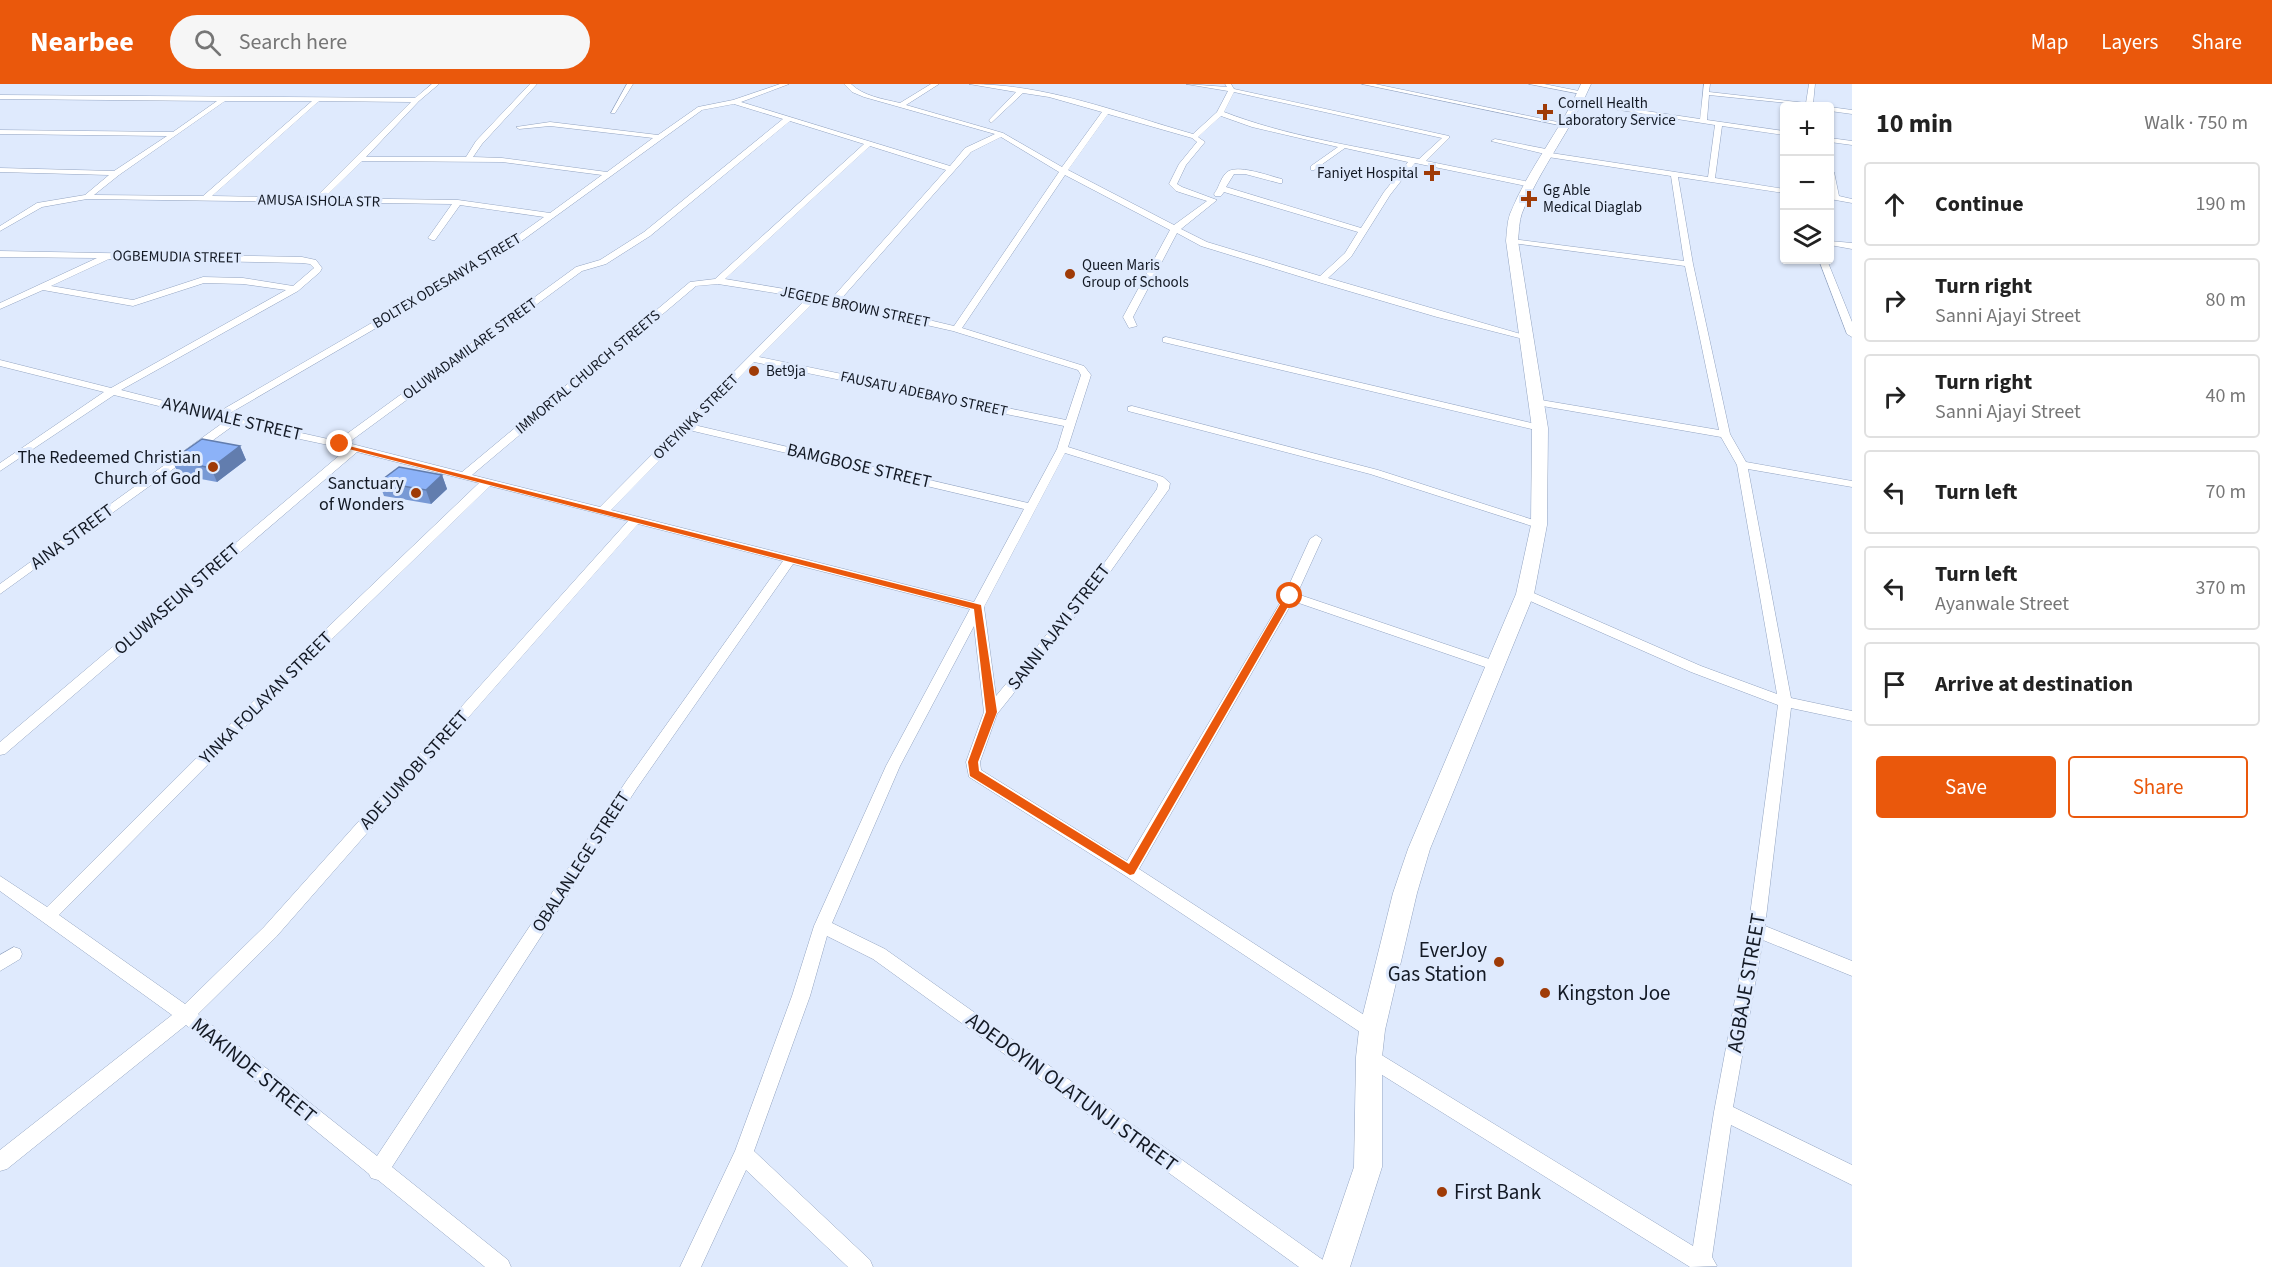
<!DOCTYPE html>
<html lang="en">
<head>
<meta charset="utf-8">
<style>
	:root { --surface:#fff; --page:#f6f6f6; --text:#222; --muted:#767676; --line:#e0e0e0; --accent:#ea580c }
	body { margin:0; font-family:"Source Sans 3",sans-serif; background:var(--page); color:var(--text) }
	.controls { position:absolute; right:18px; top:18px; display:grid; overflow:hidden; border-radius:6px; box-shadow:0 2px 4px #0004 }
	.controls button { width:54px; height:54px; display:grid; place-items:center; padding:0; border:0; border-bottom:2px solid var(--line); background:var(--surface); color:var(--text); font:30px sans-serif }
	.stop { position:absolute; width:18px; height:18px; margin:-14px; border:4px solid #ea580c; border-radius:50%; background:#fff }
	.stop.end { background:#ea580c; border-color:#fff; box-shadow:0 2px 6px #0008 }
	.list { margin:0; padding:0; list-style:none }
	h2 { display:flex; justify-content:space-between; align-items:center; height:78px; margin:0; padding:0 24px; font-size:26px }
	h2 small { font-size:20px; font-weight:400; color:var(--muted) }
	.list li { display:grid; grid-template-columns:39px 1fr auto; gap:18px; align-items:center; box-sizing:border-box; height:84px; margin:0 12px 12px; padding:0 12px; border:2px solid var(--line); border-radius:6px }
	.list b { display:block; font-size:22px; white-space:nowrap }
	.list p { margin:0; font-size:20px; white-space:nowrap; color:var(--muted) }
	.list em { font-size:20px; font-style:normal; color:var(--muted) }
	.actions { display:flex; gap:12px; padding:18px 24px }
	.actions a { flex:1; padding:14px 0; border:2px solid var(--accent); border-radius:6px; text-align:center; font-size:21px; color:var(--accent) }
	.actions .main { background:var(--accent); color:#fff }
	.icon { flex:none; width:33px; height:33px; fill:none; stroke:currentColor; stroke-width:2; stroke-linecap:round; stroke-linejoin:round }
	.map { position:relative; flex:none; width:1852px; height:1183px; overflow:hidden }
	header { display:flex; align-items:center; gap:36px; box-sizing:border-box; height:84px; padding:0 30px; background:var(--accent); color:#fff }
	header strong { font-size:28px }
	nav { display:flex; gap:33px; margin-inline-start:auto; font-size:21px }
	.search { width:420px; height:54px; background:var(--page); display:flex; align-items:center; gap:15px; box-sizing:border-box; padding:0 21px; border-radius:33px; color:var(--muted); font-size:22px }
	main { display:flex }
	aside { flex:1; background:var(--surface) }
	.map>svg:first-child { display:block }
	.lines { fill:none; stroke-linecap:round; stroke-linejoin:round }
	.minor-casing { stroke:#93a4c1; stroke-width:1 }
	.secondary-casing { stroke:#93a4c1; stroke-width:1 }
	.minor { fill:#fff; fill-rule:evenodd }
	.secondary { fill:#fff; fill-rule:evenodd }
	.wall { fill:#7899d5 }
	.shaded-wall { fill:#627dae }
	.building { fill:#8cb2f8; stroke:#627dae; stroke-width:1.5 }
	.route { fill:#ea580c }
	.poi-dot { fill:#9f3b07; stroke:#dfeafd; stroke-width:2 }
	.labels { text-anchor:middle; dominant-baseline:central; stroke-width:6; stroke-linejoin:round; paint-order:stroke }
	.far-poi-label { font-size:15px; fill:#131924; stroke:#dfeafd; text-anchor:start }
	.far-street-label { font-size:15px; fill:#131924; stroke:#dfeafd }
	.street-label { font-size:18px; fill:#131924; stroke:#dfeafd }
	.poi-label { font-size:18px; fill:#131924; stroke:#dfeafd; text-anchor:end }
	.near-poi-label { font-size:21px; fill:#131924; stroke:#dfeafd; text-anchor:start }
	.near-street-label { font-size:21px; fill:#131924; stroke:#dfeafd }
</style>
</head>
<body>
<header>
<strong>Nearbee</strong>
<div class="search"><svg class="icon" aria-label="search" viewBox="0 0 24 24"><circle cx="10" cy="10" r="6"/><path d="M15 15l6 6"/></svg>Search here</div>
<nav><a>Map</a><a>Layers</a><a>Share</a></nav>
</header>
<main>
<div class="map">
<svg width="1852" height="1183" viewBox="0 0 1852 1183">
	<rect width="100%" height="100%" fill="#dfeafd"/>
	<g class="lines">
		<defs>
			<path id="minor" d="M432,0H439L419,17L366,73H466L476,57L530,0H537L482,60L473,73L502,74L607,88L653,54L550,42L519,45L516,43L550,38L658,51L698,23L733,16L780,0H789L741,18L950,82L965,64L995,50L864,13L852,8L844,0H851C863,12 883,15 900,19L931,0H939L906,21L1003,49L1062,83L1102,28L1049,13L1023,9L991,39L989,36L1016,8L969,0C1047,0 1119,29 1193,50L1217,28L1228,7L1186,0L1227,3L1225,0H1231L1234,5L1449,52V54L1426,77L1534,99L1535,101L1531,103L1415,79L1390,111L1351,173L1328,194L1531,253V257L1437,233L1318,198L1201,162L1177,149L1133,233L1137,242L1129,244L1123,233L1170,146L1065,91L962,244L1084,282L1091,291L1068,363L1163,393L1170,399L1169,405L1103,498L997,630L980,678L981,686L1127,777L1284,512L1310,455L1316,451L1322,455L1297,510L1501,579L1503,582L1501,585H1491L1293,517L1139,785L1378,940L1381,946L1378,952L1372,954L1366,952L1124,791L969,693L966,678L984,628L974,542L900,682L832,839L885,865L1323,1176L1326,1183H1299L873,875L827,852L810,912L754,1067L870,1176L873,1183H848L746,1086L701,1183H680L735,1067L792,912L814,842L886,682L970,525L793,480L637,704L392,1083L508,1176L511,1183H485L378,1096L371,1094L369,1090L186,941L7,1085L0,1087V1066L172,931L0,807V792L47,823L325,546L479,399L357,368L5,670L0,671V658L347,365L234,341L0,510V500L224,338L114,311L0,387V379L104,308L0,282V276L111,304L286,206L243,200L204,199L133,222L43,206L0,225V219L97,174L0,173V167L302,173L316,176L322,184L320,188L298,207L121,306L215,330L499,165L544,133L460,121L435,156H432L428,154L452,120L87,115L42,123L0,147V142L37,119L85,111L109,91L0,88V84L114,87L167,52L0,50V46L173,48L217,17L0,15V11L415,14ZM1234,8L1442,54L1419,75C1354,62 1286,52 1224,28ZM225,17H312L203,112L94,111L119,91ZM319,17L411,18L315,114L212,112ZM734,20L783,35L644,148L600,176L576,183L337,357L225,332L505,169L702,26ZM1108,30L1192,54L1197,58L1179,80L1169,100L1176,107L1207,117L1174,141L1068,86ZM1221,32L1252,43L1338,63L1311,82V86H1314L1345,64L1408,78L1384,108L1361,144L1226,103L1234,90H1245L1279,99H1282V95C1269,92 1236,79 1226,89C1220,95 1219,104 1214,110L1215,112H1221L1224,108L1358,148L1345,169L1320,192L1207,158L1181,145L1217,116L1182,103L1177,100L1186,81L1205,58L1198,53ZM790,37L864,60L715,195L690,198L462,388L348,359L582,187L606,180L650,152ZM1001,53L1059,88L954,242L841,215L971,68ZM870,62L946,86L833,213L725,195ZM362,77L502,78L602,91L550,129L458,116L324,114ZM109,175L302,179L310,180L314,184L293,202L243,194L203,193L133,216L51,202ZM718,200L807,214L600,423L472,391L696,202ZM816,216L953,247L1078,286L1081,291L1066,336L759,273ZM754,278L1064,342L1057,365L1028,419L694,341ZM689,346L1024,425L974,518L611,426ZM1065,369L1155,397L1158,400L1157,405L1095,492L996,612L984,523ZM490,402L628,437L264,843L185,920L59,831L335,552ZM638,440L783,477L627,696L377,1072L198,930L276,853Z
				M627,0H633L615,29H611Z
				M1362,0H1375L1567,40L1564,42Z
				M1529,0H1544L1584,8L1581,10Z
				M1704,0H1710L1709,8L1806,19L1809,0H1815L1813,20L1816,22L1709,11L1707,36L1784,47V51L1722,42L1715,94L1784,105V109L1678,93L1693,180L1730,350L1746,378L1852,397V403L1748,385L1791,614L1852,627V637L1791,624L1765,842L1852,877V892L1763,856L1733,1023L1852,1081V1101L1731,1041L1712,1173L1717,1182L1690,1183L1363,979L1360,973L1363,967L1369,965L1375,967L1693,1162L1714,1028L1748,846L1778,621L1691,588L1521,513L1519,510L1521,507H1529L1701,582L1777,610L1737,381L1721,353L1531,320V316L1535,315L1719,346L1685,182L1512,159L1508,157L1512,155L1684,177L1671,92L1548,73L1545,70L1491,57L1495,55L1551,66V69L1708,93L1715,41L1575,19L1578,17L1700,35Z
				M1830,23L1852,26V30L1830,27Z
				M1830,54L1852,57V61L1830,58Z
				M1830,86L1834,88L1839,112L1852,115V119L1830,115Z
				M1830,157L1852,159V165L1830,161Z
				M1819,176H1827L1852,238V253L1847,250Z
				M1166,253L1540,341L1545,344L1540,347L1163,258V254Z
				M1132,322L1378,386L1543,439L1545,441L1543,443H1535L1370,390L1128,327V323Z
				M14,863L20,865L22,870L20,875L0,887V871Z"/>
			<path id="secondary" d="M1581,0H1591C1572,45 1540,84 1522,129C1519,137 1519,148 1518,157L1548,344L1547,441L1534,510L1430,765L1417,809L1385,946L1382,973V1083L1350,1183H1320L1354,1083L1356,973L1359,946L1393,809L1408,765L1516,510L1531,441L1532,344L1506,157C1507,148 1507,138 1510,130C1528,84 1562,45 1581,0Z"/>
		</defs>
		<use href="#minor" class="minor-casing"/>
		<use href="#secondary" class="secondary-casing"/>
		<use href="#minor" class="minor"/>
		<use href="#secondary" class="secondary"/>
	</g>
	<path class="wall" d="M240,362L246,376L217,398L179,391L172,376Z
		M442,391L447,405L431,420L384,412L379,398Z"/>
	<path class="shaded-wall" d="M240,362L246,376L217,398L211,384Z
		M442,391L447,405L431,420L426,406Z"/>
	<path class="building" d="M202,355L240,362L211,384L172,376Z
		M399,383L442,391L426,406L379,398Z"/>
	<path class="route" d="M337,359L981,521L997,628L978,678L979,687L1129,780L1285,512L1290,509L1294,512L1134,790L1130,791L970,692L968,678L986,628L974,525L337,362Z"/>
	<g class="poi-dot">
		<path d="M1542 19h6v6h6v6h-6v6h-6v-6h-6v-6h6z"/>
		<path d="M1429 80h6v6h6v6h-6v6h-6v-6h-6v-6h6z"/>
		<path d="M1526 106h6v6h6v6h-6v6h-6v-6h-6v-6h6z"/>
		<circle cx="1070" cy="190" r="6"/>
		<circle cx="754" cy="287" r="6"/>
		<circle cx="213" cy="383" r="6"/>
		<circle cx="416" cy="409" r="6"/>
		<circle cx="1499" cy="878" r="6"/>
		<circle cx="1545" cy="909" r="6"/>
		<circle cx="1442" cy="1108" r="6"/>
	</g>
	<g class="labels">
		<g class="far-poi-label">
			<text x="1558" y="19">Cornell Health<tspan x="1558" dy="17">Laboratory Service</tspan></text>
			<text x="1418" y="89" text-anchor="end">Faniyet Hospital</text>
			<text x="1543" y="106">Gg Able<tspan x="1543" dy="17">Medical Diaglab</tspan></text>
			<text x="1082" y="181">Queen Maris<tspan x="1082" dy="17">Group of Schools</tspan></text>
			<text x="766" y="287">Bet9ja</text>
		</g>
		<g class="far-street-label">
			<text transform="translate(319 117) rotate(1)">AMUSA ISHOLA STR</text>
			<text transform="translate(177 173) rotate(1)">OGBEMUDIA STREET</text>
			<text transform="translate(447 197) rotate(-31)">BOLTEX ODESANYA STREET</text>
			<text transform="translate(855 223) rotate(12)">JEGEDE BROWN STREET</text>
			<text transform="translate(470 265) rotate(-36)">OLUWADAMILARE STREET</text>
			<text transform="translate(588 288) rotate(-40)">IMMORTAL CHURCH STREETS</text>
			<text transform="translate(924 310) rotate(12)">FAUSATU ADEBAYO STREET</text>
			<text transform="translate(696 333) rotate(-45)">OYEYINKA STREET</text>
		</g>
		<g class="street-label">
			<text transform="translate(232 335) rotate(13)">AYANWALE STREET</text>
			<text transform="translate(859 382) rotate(13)">BAMGBOSE STREET</text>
			<text transform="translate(72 453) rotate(-36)">AINA STREET</text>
			<text transform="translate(177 515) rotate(-41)">OLUWASEUN STREET</text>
			<text transform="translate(1059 543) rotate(-52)">SANNI AJAYI STREET</text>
			<text transform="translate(266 614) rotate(-45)">YINKA FOLAYAN STREET</text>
			<text transform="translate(414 686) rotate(-48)">ADEJUMOBI STREET</text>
			<text transform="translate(581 778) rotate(-57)">OBALANLEGE STREET</text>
		</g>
		<g class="poi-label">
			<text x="201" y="373">The Redeemed Christian<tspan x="201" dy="21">Church of God</tspan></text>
			<text x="404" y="399">Sanctuary<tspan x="404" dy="21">of Wonders</tspan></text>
		</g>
		<g class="near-poi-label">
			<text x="1487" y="866" text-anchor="end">EverJoy<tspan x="1487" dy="24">Gas Station</tspan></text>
			<text x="1557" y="909">Kingston Joe</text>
			<text x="1454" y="1108">First Bank</text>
		</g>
		<g class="near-street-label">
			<text transform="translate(1746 899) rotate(-80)">AGBAJE STREET</text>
			<text transform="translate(254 986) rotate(39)">MAKINDE STREET</text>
			<text transform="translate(1072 1008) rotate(36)">ADEDOYIN OLATUNJI STREET</text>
		</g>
	</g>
</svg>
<div class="controls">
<button>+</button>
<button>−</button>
<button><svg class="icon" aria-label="layers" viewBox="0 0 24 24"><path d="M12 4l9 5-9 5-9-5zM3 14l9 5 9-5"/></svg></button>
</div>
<div class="stop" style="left:1290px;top:512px"></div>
<div class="stop end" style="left:340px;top:360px"></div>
</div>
<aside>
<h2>10 min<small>Walk · 750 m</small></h2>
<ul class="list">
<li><svg class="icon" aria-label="ahead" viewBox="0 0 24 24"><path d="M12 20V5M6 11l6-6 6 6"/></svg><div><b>Continue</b></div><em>190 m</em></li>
<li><svg class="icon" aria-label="right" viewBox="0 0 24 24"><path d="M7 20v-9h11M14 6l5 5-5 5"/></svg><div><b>Turn right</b><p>Sanni Ajayi Street</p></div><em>80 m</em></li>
<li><svg class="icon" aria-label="right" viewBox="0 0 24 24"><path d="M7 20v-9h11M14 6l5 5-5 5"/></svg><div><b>Turn right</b><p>Sanni Ajayi Street</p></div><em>40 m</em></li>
<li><svg class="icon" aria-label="left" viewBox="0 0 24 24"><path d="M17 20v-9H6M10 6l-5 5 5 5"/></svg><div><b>Turn left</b></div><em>70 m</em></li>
<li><svg class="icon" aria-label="left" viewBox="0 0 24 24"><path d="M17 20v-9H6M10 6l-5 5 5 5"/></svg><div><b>Turn left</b><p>Ayanwale Street</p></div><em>370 m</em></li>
<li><svg class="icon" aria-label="arrive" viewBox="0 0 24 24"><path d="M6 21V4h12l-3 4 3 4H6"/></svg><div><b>Arrive at destination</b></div></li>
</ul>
<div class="actions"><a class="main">Save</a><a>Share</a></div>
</aside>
</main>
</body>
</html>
